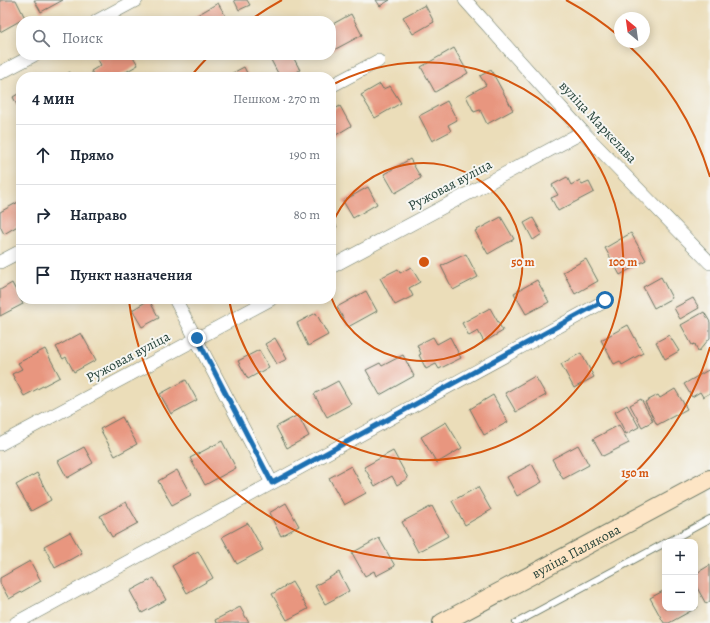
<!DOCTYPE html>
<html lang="ru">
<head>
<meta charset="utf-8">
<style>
	:root { --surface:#fff; --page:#f2f2f3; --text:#1f2937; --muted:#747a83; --line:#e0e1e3 }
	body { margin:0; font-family:Alegreya,serif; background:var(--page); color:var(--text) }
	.controls { position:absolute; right:12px; bottom:12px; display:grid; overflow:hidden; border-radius:8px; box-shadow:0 2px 10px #0003 }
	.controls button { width:36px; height:36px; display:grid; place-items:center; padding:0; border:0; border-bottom:1px solid var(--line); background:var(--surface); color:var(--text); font:20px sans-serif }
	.compass { position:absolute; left:614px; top:12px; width:36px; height:36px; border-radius:50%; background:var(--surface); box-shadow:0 2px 10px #0003; rotate:331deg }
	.stop { position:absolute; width:12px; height:12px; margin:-9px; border:3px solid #1f6fb2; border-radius:50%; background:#fff }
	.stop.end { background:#1f6fb2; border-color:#fff; box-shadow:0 1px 4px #0008 }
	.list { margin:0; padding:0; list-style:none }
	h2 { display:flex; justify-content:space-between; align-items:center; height:52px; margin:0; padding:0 16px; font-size:17px }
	h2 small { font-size:13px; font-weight:400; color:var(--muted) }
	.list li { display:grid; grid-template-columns:26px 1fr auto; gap:12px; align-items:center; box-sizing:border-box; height:60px; padding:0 16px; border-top:1px solid var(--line) }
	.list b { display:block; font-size:15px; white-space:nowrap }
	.list em { font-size:13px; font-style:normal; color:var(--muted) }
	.icon { flex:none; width:22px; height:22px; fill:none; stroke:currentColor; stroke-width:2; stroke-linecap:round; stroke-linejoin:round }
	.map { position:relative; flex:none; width:710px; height:623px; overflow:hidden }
	.search { position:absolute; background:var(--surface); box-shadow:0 2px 10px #0003; left:16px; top:16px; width:320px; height:44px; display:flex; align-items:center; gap:10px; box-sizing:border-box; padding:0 14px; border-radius:16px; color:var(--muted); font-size:15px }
	.panel { position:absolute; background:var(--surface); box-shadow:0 2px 10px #0003; left:16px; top:72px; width:320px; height:232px; border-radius:16px }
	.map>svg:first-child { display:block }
	.building { fill:#e8967f }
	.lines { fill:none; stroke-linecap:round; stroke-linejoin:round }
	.lane-casing { stroke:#667563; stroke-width:8 }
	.street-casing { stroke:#667563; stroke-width:14 }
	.secondary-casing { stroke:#667563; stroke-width:20 }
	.lane { stroke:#fff; stroke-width:6 }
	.street { stroke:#fff; stroke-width:13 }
	.secondary { stroke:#fde5c5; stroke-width:18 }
	.route { stroke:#1f6fb2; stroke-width:5 }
	.ring { fill:none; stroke:#d45610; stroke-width:2 }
	.labels { text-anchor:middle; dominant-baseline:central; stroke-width:4; stroke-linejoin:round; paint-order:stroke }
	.street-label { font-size:14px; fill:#1f3d34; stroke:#f6f6f2 }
	.centre { fill:#d45610; stroke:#f6f6f2; stroke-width:2 }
	.ring-label { font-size:12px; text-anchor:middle; font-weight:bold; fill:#d45610; stroke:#f6f6f2; stroke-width:4; stroke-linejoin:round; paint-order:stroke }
</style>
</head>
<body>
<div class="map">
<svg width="710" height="623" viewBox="0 0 710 623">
	<rect width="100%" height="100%" fill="#f6f6f2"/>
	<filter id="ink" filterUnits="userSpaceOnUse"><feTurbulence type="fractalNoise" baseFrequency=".025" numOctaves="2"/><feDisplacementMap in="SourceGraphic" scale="8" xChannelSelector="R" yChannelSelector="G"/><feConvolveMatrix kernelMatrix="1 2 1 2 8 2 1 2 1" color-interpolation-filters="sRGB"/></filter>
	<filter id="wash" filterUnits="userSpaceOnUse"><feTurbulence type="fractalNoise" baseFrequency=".012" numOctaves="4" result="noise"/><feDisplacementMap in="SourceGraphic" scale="16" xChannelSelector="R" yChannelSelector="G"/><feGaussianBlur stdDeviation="0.9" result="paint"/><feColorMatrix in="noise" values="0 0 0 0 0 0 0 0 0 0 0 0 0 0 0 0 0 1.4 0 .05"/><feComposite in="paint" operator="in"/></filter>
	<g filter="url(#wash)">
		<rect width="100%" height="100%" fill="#ebddb9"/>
		<g id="blocks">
			<path class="building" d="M0,0H16L25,18L0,32Z
				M34,0H63L41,12Z
				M234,0H247L250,5L239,10Z
				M376,0H390L380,6Z
				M218,3L228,20L227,21H187Z
				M425,5L434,22L413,34L403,17Z
				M351,14L362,35L332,51L331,49V25Z
				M454,48L468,73L435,92L421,67Z
				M95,55H132L138,65L117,77H95L91,71L101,65Z
				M280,55H292L300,70L287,77H280L271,60Z
				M244,67L249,77H225Z
				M491,70L513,110L487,124L480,110L474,112L466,96L486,85L480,76Z
				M70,72L72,77H61Z
				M380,84L383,89L390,86L401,103L375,118L361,95Z
				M21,92V113L13,97Z
				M447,101L457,120L448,125L451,131L432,141L419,116Z
				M340,106L351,126L331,138V111Z
				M410,159L421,178L395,193L384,174Z
				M567,177L571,185L580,180L582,185L589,182L594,192L558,211L551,198L558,195L552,185Z
				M368,187L377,204L353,218L343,201Z
				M20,201L21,224L4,234L0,226V212Z
				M331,216L337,227L331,230Z
				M501,217L514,239L488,254L475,231Z
				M533,218L542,234L533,240L524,223Z
				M631,233L646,260L620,275L605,248Z
				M466,254L478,277L453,290L441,266Z
				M586,259L598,281L575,294L563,272Z
				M411,267L420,282L409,288L413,296L395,305L380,278L398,269L400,273Z
				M661,277L672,298L654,308L643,287Z
				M537,280L549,302L526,314L514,293Z
				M12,283L23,304L0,316V290Z
				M366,291L377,311L348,327L337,307Z
				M693,298L699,308L680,319L674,308Z
				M149,300L159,318L142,327L132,310Z
				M490,308L503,331L484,342L478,331L469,336L462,323Z
				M704,312L710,322V338L698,352L695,344L692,345L681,325Z
				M316,313L328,335L308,346L297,323Z
				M628,325L643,353L622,365L620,361L614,364L601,340Z
				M81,333L96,360L74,372L66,357L63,359L56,347Z
				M669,335L679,351L665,359L656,342Z
				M433,337L437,344L450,337L461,358L439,369L436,364L426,369L419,355L421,354L417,345Z
				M275,338L287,359L277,364L265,344Z
				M45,349L60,377L24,396L12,374L22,369L18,363Z
				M259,350L269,367L248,379L238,361Z
				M581,353L594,377L574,388L561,364Z
				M403,355L414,376L380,395L366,370L380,363L382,366Z
				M710,369V393L703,397L700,392L692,397L684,384Z
				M535,376L546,395L516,412L505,393Z
				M186,380L197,400L171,414L160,394Z
				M338,381L351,404L327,417L314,394Z
				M675,389L687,409L657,425L645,402L658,395L660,398Z
				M493,395L508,422L484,435L470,409Z
				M641,399L653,421L642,427L630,405Z
				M627,405L639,427L626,434L615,412Z
				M298,415L309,436L287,448L276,427Z
				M122,417L137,444L115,456L100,429Z
				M446,422L462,448L437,463L421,437Z
				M619,425L629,443L603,456L593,439Z
				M222,441L236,468L205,485L190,458Z
				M578,445L589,465L563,479L552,459Z
				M84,447L93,463L67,478L58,461Z
				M393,451L408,478L397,485L392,476L375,486L364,467Z
				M532,464L542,482L517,496L507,477Z
				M351,466L366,493L344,505L329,478Z
				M177,470L191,495L172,505L158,481Z
				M37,473L51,500L31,511L16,485Z
				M478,487L491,510L465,525L452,501Z
				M126,502L138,523L112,537L100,516Z
				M286,503L299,526L281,536L269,513Z
				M432,506L448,536L418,552L402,522Z
				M248,523L263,550L237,564L222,537Z
				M70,532L82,553L55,568L44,546Z
				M379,538L395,566L376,576L374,571L365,576L352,553Z
				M198,551L213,578L187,593L172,566Z
				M30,561L41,581L9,599L0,583V578Z
				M710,565V601L706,604L695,584V574Z
				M339,572L349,591L325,604L315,586Z
				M154,578L166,600L142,613L130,591Z
				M292,582L308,609L287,620L272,594Z
				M665,590V608H695V602L698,607L669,623H664L650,598Z
				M240,607L249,623H216L215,620Z"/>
		</g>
	</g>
	<g filter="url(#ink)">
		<use href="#blocks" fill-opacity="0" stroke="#667563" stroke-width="1"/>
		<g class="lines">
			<defs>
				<path id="lane" d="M668,542L710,519
					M516,623L665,543"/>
				<path id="street" d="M465,0L583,132L710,263
					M97,21L136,0
					M0,73L34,55
					M331,86L378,61
					M0,262L21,251
					M331,267L583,132
					M175,299L272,483
					M0,444L271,299
					M16,623L605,301"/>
				<g id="secondary">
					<path id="s1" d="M442,623L710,479"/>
				</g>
			</defs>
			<use href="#lane" class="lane-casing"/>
			<use href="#street" class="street-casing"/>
			<use href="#secondary" class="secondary-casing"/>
			<use href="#lane" class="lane"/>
			<use href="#street" class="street"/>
			<use href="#secondary" class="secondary"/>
		</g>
	</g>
	<g class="lines" filter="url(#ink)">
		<path class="route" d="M197,338L272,483L605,300"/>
	</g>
	<g class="ring">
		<path d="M331 227A99 99 0 1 1 331 297"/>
		<path d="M332 85A199 199 0 1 1 229 300"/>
		<path d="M710 347A298 298 0 0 1 129 301M191 76A298 298 0 0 1 208 57M249 21A298 298 0 0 1 282 0M566 0A298 298 0 0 1 620 37M625 42A298 298 0 0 1 710 177"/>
	</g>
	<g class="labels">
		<g class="street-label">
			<text transform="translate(598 122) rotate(47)">вуліца Маркелава</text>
			<text transform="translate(450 185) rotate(-28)">Ружовая вуліца</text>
			<text transform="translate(128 357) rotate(-28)">Ружовая вуліца</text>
			<text stroke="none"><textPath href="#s1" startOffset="152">вуліца Палякова</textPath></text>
		</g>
	</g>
	<circle cx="424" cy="262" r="6" class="centre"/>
	<g class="ring-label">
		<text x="523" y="266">50 m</text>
		<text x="623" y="266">100 m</text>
		<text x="635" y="477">150 m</text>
	</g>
</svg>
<div class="controls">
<button>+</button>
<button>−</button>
</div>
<svg class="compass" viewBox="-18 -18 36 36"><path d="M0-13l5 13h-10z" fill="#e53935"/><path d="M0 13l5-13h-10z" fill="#747a83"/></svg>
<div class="stop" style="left:605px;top:300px"></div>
<div class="stop end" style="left:197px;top:338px"></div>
<div class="search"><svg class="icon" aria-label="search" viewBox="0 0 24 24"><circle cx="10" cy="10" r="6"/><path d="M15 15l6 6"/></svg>Поиск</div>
<section class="panel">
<h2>4 мин<small>Пешком · 270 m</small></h2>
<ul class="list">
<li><svg class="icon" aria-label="ahead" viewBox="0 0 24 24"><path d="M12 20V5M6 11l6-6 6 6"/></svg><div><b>Прямо</b></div><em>190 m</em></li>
<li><svg class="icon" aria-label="right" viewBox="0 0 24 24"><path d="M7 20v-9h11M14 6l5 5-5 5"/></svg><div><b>Направо</b></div><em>80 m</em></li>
<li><svg class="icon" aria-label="arrive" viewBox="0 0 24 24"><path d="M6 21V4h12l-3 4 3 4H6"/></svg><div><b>Пункт назначения</b></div></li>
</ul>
</section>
</div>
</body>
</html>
